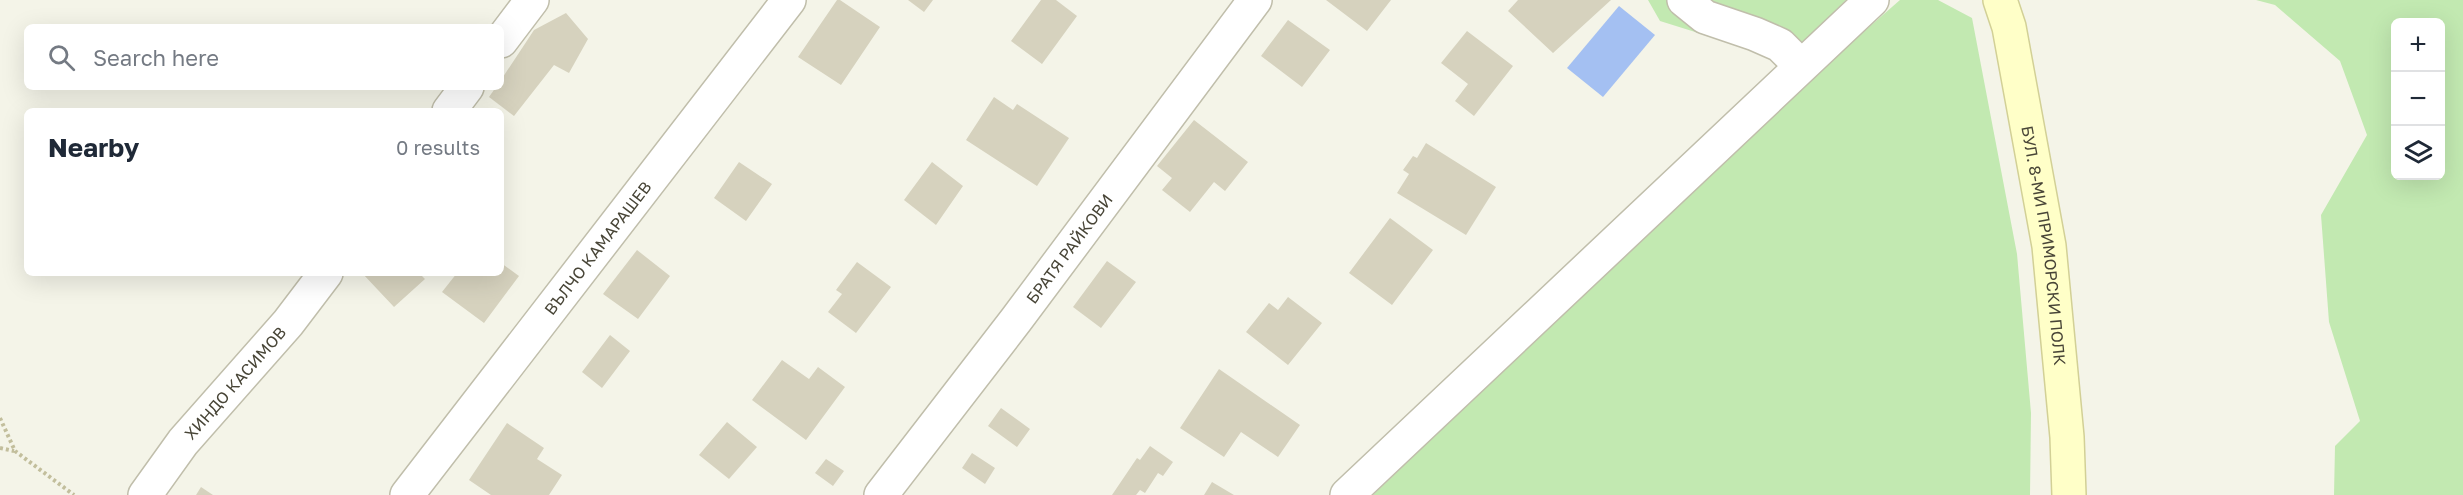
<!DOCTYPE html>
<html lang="en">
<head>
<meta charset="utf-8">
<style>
	:root { --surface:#fff; --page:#f6f6f7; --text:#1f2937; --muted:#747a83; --line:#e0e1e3 }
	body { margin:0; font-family:"Golos Text",sans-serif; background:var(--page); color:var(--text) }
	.controls { position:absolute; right:18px; top:18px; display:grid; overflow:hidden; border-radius:9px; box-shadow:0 6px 24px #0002 }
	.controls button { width:54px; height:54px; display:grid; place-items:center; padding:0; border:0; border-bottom:2px solid var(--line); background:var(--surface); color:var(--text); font:30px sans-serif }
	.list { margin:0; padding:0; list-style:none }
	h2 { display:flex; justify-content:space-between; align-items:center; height:78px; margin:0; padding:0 24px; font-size:26px }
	h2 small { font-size:20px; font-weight:400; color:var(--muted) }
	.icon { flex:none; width:33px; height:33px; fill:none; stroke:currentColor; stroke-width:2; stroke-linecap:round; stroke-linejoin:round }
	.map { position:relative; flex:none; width:2463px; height:495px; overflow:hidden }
	.search { position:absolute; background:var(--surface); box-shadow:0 6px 24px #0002; left:24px; top:24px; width:480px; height:66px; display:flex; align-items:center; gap:15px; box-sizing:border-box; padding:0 21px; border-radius:9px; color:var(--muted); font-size:22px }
	.panel { position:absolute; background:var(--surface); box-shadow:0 6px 24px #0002; left:24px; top:108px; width:480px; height:168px; border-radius:9px }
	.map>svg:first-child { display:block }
	.green { fill:#c2e9b1; fill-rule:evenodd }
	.water { fill:#a4c0f2 }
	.building { fill:#d6d2be }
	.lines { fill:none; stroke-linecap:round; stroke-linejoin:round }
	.street-casing { stroke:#c0beab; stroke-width:36 }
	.secondary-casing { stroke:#d2d096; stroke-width:36 }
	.path { stroke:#c2be9c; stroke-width:4; stroke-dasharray:3 3; stroke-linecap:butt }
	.street { stroke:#fff; stroke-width:33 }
	.secondary { stroke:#ffffc8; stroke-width:33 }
	.labels { text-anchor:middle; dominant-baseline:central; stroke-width:6; stroke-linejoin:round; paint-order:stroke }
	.street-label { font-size:16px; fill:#484537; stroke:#fff }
</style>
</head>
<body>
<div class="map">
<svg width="2463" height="495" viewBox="0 0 2463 495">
	<rect width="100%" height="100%" fill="#f4f4e8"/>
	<path class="green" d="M1648,0H1846L1788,61L1660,21Z
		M1900,0H1938L1972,18L2017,254L2031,413L2030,495H1373L1798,89Z
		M2256,0H2463V495H2334L2335,446L2360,421L2329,322L2321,215L2367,135L2340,61L2275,5ZM2440,22V176H2396V22Z"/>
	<path class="water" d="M1619,6L1655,35L1603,97L1567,68Z"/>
	<path class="building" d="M837,0H840L880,27L841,85L798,57Z
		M908,0H933L924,12Z
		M1041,0H1056L1077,16L1042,64L1011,41Z
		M1326,0H1391L1367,31Z
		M1518,0H1611L1553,53L1508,11Z
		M566,13L588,39L569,73L554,65L514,116L489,97L496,87H501V80L534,30Z
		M1288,20L1330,50L1302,87L1261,56Z
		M1467,31L1513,66L1474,116L1455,101L1468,84L1441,63Z
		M994,97L1013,110L1017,104L1069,138L1037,186L966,140Z
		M1194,120L1248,162L1225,191L1214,182L1190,212L1162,190L1172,178L1157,166Z
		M1426,143L1496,187L1466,235L1397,193L1409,174L1403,170L1413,156L1417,158Z
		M739,162L772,184L746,221L714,198Z
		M932,162L963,186L936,225L904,200Z
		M1390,218L1433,250L1392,305L1349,273Z
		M637,250L670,276L638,319L603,294Z
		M1107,261L1136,282L1101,328L1073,307Z
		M857,262L891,287L856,333L828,312L842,294L836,290Z
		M501,263L519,276L484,323L442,292L457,273H501Z
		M362,273H419L425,279L394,307Z
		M1288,297L1322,323L1288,365L1246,332L1269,303L1278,310Z
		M610,335L630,351L602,388L582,372Z
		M782,360L809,379L818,367L845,387L806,440L752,400Z
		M1219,369L1300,425L1278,457L1241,432L1224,457L1180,428Z
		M1001,408L1030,429L1017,447L988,426Z
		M727,422L757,447L729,479L699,455Z
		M507,423L544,448L537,459L562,475L549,495H491L469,480Z
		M1150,446L1173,462L1163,476L1158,473L1145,493L1140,490L1136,495H1112L1137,458L1140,460Z
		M972,453L995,468L985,484L962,468Z
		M826,459L844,471L833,486L815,473Z
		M1212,482L1234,495H1204Z
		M201,487L213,495H196Z"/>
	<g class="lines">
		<defs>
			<g id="street">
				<path d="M1684,0L1705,17L1755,34L1780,45L1801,66"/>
				<path d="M501,41L532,0"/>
				<path d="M449,111L467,87"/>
				<path id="s1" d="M145,495L183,442L288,323L326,273"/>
				<path id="s2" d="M407,495L789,0"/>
				<path id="s3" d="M881,495L1016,320L1255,0"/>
				<path d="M1347,495L1872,0"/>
			</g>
			<g id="secondary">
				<path id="s4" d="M2000,0L2009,27L2049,246L2067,437L2069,495"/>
			</g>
		</defs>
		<use href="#street" class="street-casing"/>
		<use href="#secondary" class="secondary-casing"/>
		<path class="path" d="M0,418L15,451L74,495
			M0,448L14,451"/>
		<use href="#street" class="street"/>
		<use href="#secondary" class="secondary"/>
	</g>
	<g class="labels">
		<g class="street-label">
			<text stroke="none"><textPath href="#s4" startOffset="250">БУЛ. 8-МИ ПРИМОРСКИ ПОЛК</textPath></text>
			<text stroke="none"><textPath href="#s2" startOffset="312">ВЪЛЧО КАМАРАШЕВ</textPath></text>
			<text stroke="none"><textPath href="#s3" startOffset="310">БРАТЯ РАЙКОВИ</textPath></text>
			<text stroke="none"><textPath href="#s1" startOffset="144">ХИНДО КАСИМОВ</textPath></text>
		</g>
	</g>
</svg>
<div class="controls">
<button>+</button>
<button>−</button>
<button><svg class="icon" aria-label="layers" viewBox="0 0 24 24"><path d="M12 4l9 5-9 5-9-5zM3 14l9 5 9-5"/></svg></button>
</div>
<div class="search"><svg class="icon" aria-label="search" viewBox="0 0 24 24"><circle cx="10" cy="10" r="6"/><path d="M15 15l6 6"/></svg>Search here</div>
<section class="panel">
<h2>Nearby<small>0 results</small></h2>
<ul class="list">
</ul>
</section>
</div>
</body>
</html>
